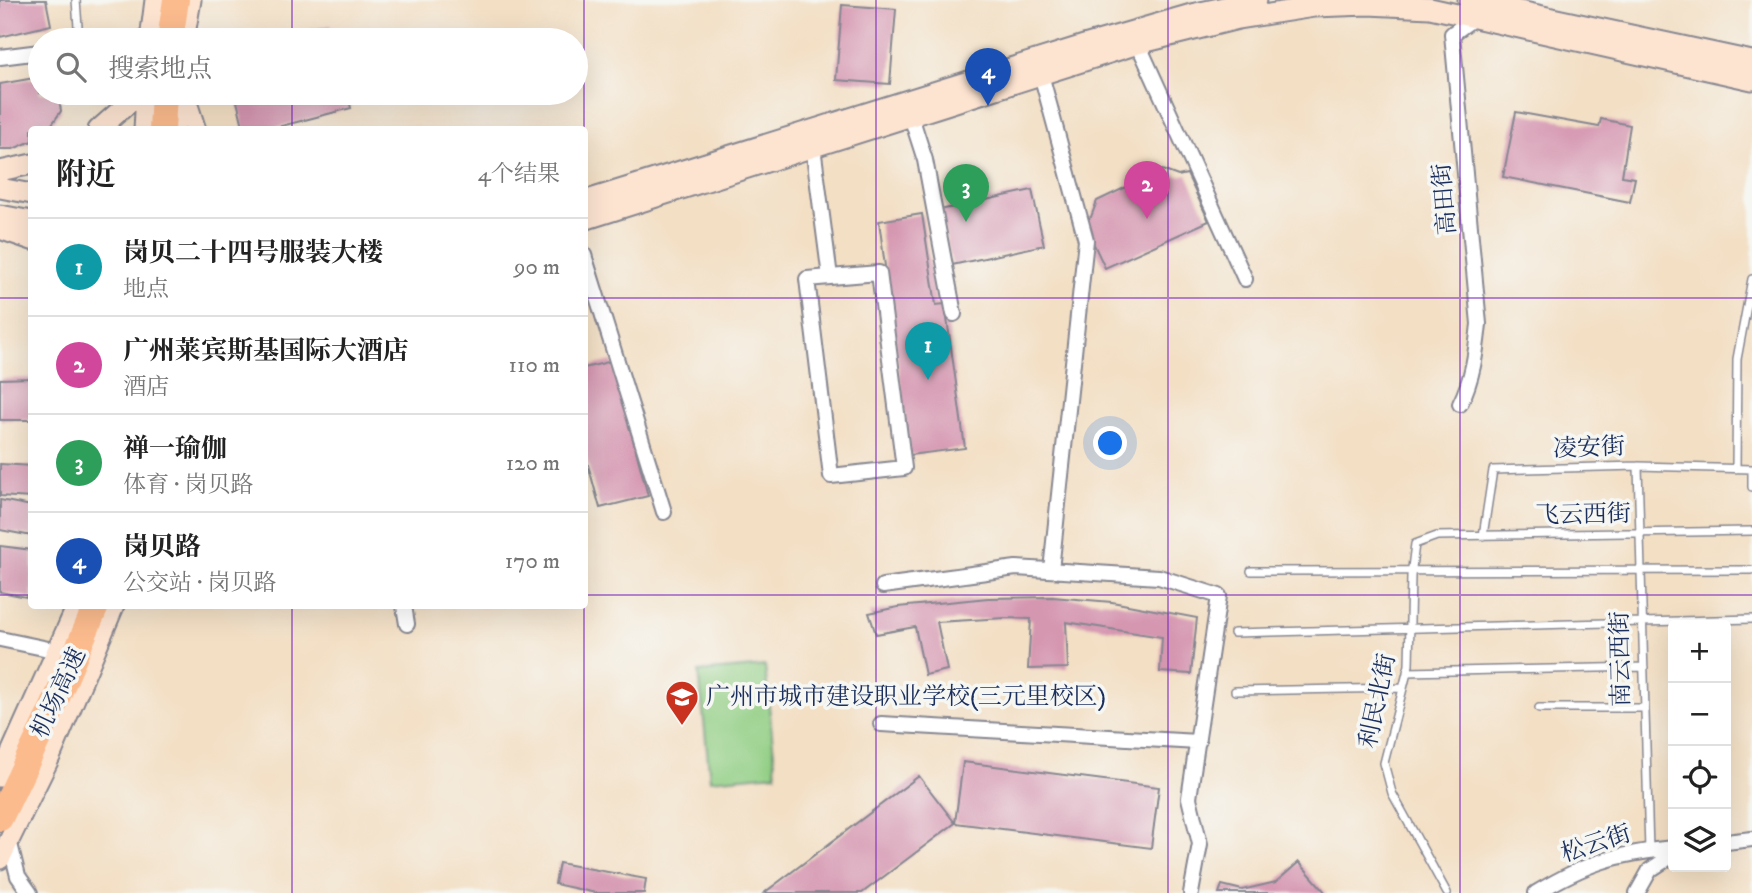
<!DOCTYPE html>
<html lang="zh">
<head>
<meta charset="utf-8">
<style>
	:root { --surface:#fff; --page:#f2f2f2; --text:#222; --muted:#767676; --line:#e0e0e0; --accent:#c8321e }
	body { margin:0; font-family:"IM FELL DW Pica","Noto Serif SC",serif; background:var(--page); color:var(--text) }
	.controls { position:absolute; right:21px; bottom:21px; display:grid; overflow:hidden; border-radius:7px; box-shadow:0 7px 28px #0002 }
	.controls button { width:63px; height:63px; display:grid; place-items:center; padding:0; border:0; border-bottom:2px solid var(--line); background:var(--surface); color:var(--text); font:35px sans-serif }
	.you { position:absolute; left:1111px; top:444px; width:24px; height:24px; margin:-18px; border:5px solid #fff; border-radius:50%; background:#1a73e8; box-shadow:0 0 0 10px #1a73e833 }
	.badge { display:grid; place-items:center; width:46px; height:46px; border-radius:50%; background:var(--accent); color:#fff; font-size:23px; font-weight:700 }
	.pin { position:absolute; translate:-50% -58px; filter:drop-shadow(0 2px 4px #0008) }
	.pin::after { content:''; position:absolute; top:37px; width:24px; height:21px; background:inherit; clip-path:polygon(0 0,100% 0,50% 100%) }
	.list { margin:0; padding:0; list-style:none }
	h2 { display:flex; justify-content:space-between; align-items:center; height:91px; margin:0; padding:0 28px; font-size:30px }
	h2 small { font-size:23px; font-weight:400; color:var(--muted) }
	.list li { display:grid; grid-template-columns:46px 1fr auto; gap:21px; align-items:center; box-sizing:border-box; height:98px; padding:0 28px; border-top:2px solid var(--line) }
	.list b { display:block; font-size:26px; white-space:nowrap }
	.list p { margin:0; font-size:23px; white-space:nowrap; color:var(--muted) }
	.list em { font-size:23px; font-style:normal; color:var(--muted) }
	.icon { flex:none; width:38px; height:38px; fill:none; stroke:currentColor; stroke-width:2; stroke-linecap:round; stroke-linejoin:round }
	.map { position:relative; flex:none; width:1752px; height:893px; overflow:hidden }
	.search { position:absolute; background:var(--surface); box-shadow:0 7px 28px #0002; left:28px; top:28px; width:560px; height:77px; display:flex; align-items:center; gap:18px; box-sizing:border-box; padding:0 24px; border-radius:38px; color:var(--muted); font-size:26px }
	.panel { position:absolute; background:var(--surface); box-shadow:0 7px 28px #0002; left:28px; top:126px; width:560px; height:483px; border-radius:7px }
	.map>svg:first-child { display:block }
	.green { fill:#91ce83; stroke:#567e70; stroke-width:2 }
	.building { fill:#d596b0 }
	.lines { fill:none; stroke-linecap:round; stroke-linejoin:round }
	.lane-casing { stroke:#878791; stroke-width:10 }
	.street-casing { stroke:#878791; stroke-width:18 }
	.secondary-casing { stroke:#878791; stroke-width:23 }
	.highway-casing { stroke:#878791; stroke-width:30 }
	.lane { stroke:#fff; stroke-width:7 }
	.street { stroke:#fff; stroke-width:14 }
	.secondary { stroke:#fde4d1; stroke-width:19 }
	.highway { stroke:#fbbb8d; stroke-width:26 }
	.grid { fill:none; stroke:#7b2cbf; stroke-width:2; stroke-opacity:0.55 }
	.labels { text-anchor:middle; dominant-baseline:central; stroke-width:7; stroke-linejoin:round; paint-order:stroke }
	.street-label { font-size:24px; fill:#1b2f5e; stroke:#f6f6f2 }
	.poi-label { font-size:24px; fill:#1b2f5e; stroke:#f6f6f2; text-anchor:start }
</style>
</head>
<body>
<div class="map">
<svg width="1752" height="893" viewBox="0 0 1752 893">
	<rect width="100%" height="100%" fill="#f6f6f2"/>
	<filter id="ink" filterUnits="userSpaceOnUse"><feTurbulence type="fractalNoise" baseFrequency=".0143" numOctaves="2"/><feDisplacementMap in="SourceGraphic" scale="14" xChannelSelector="R" yChannelSelector="G"/><feConvolveMatrix kernelMatrix="1 2 1 2 8 2 1 2 1" color-interpolation-filters="sRGB"/></filter>
	<filter id="wash" filterUnits="userSpaceOnUse"><feTurbulence type="fractalNoise" baseFrequency=".00686" numOctaves="4" result="noise"/><feDisplacementMap in="SourceGraphic" scale="28" xChannelSelector="R" yChannelSelector="G"/><feGaussianBlur stdDeviation="1.57" result="paint"/><feColorMatrix in="noise" values="0 0 0 0 0 0 0 0 0 0 0 0 0 0 0 0 0 1.4 0 .05"/><feComposite in="paint" operator="in"/></filter>
	<g filter="url(#wash)">
		<rect width="100%" height="100%" fill="#f3dfc4"/>
		<path class="green" d="M765,666L776,774L710,780L699,672Z"/>
		<g id="blocks">
			<path class="building" d="M0,0H46L51,25L0,37Z
				M842,5L896,9L890,84L836,80Z
				M330,25L334,40H275V39Z
				M40,77V93H58L61,111L48,130H32V141L13,149H0V84Z
				M235,93H347L351,108L266,130H244Z
				M1516,112L1599,127L1601,119L1630,125L1622,176L1635,178L1630,202L1503,177Z
				M1162,170L1178,176L1187,174L1209,221L1105,268L1083,221L1091,217L1097,201Z
				M1032,190L1044,245L952,265L940,210Z
				M922,214L936,305L945,304L965,448L910,455L879,221Z
				M612,361L648,496L600,508L584,450V368Z
				M32,378V420H0V379Z
				M0,464L32,466V498L0,496Z
				M0,500L32,506V536L0,530Z
				M0,546L32,550V598L0,592Z
				M1052,597L1112,602L1197,618L1191,674L1160,672L1162,637L1066,622L1068,668L1028,669L1031,619L1005,618L937,622L947,670L925,675L915,627L876,634L869,613L898,607L988,598Z
				M963,762L1159,787L1151,848L955,823Z
				M919,776L955,823L862,893H764Z
				M1299,862L1326,893H1219L1222,885L1242,890L1276,882Z
				M559,863L646,879L644,893H596L555,884Z"/>
		</g>
	</g>
	<g filter="url(#ink)">
		<use href="#blocks" fill-opacity="0" stroke="#878791" stroke-width="2"/>
		<g class="lines">
			<defs>
				<path id="lane" d="M76,0L79,40
					M1638,466L1649,851
					M1736,469L1737,359L1752,279
					M1752,469V487
					M1483,536L1493,470L1638,466L1752,469
					M1251,571L1752,570
					M1234,633L1752,619
					M1407,672L1644,667
					M1235,691L1403,688
					M1539,708H1645
					M1447,893L1392,793L1384,763L1409,665L1411,576L1415,544L1437,536L1752,531"/>
				<path id="street" d="M1134,35L1245,279
					M0,57L40,52
					M1039,67L1086,240L1051,570
					M908,107L925,160L954,314
					M813,147L830,277L879,273L904,468L831,476L807,279L830,277
					M584,255L664,512
					M1460,404C1473,378 1476,352 1479,324L1452,34L1475,17L1474,12
					M883,586L1016,568L1159,577L1219,596L1189,798L1200,844L1191,893
					M404,606L407,624
					M0,639L58,651
					M881,724L1198,742
					M9,840L18,876L30,893
					M1726,842L1752,839
					M1536,893C1586,863 1615,854 1673,848
					M1637,893L1650,870L1673,855"/>
				<path id="secondary" d="M1468,0L1752,61
					M150,40L155,0
					M184,40L191,0
					M184,93L196,130
					M98,130L140,93
					M144,130L146,93
					M175,130L178,93
					M0,171L32,164
					M0,188L32,194
					M584,201L1084,45L1191,14L1257,0
					M0,215L32,221
					M584,220L1138,44L1238,19L1314,7L1368,5L1430,8L1752,80
					M0,229L32,240
					M0,777L77,606
					M0,859L51,755L114,606"/>
				<path id="highway" d="M170,40L176,0
					M162,130L164,93
					M0,818L53,707L96,606"/>
			</defs>
			<use href="#lane" class="lane-casing"/>
			<use href="#street" class="street-casing"/>
			<use href="#secondary" class="secondary-casing"/>
			<use href="#highway" class="highway-casing"/>
			<use href="#lane" class="lane"/>
			<use href="#street" class="street"/>
			<use href="#secondary" class="secondary"/>
			<use href="#highway" class="highway"/>
		</g>
	</g>
	<path class="grid" d="M292,0V40M584,0V130M876,0V893M1168,0V893M1460,0V893M292,93V130M0,298H32M584,298H1752M0,595H32M584,595H1752M292,606V893M584,606V893"/>
	<defs>
		<symbol id="school-pin" viewBox="-11 -11 22 30"><path d="M0 17L-7.5 6A9.5 9.5 0 1 1 7.5 6Z" fill="#c8321e" stroke="#f6f6f2"/><path d="M0-5L7-2L0 1L-7-2ZM-4 1L0 2.5L4 1V4Q0 6-4 4Z" fill="#fff"/></symbol>
	</defs>
	<g fill-rule="evenodd">
		<use href="#school-pin" x="663" y="678" width="38" height="52"/>
	</g>
	<g class="labels">
		<g class="street-label">
			<text transform="translate(1445 199) rotate(-95)">高田街</text>
			<text transform="translate(1589 448) rotate(-2)">凌安街</text>
			<text transform="translate(1583 515) rotate(-1)">飞云西街</text>
			<text transform="translate(1621 659) rotate(-91)">南云西街</text>
			<text transform="translate(59 693) rotate(-65)">机场高速</text>
			<text transform="translate(1378 701) rotate(-78)">利民北街</text>
			<text transform="translate(1596 844) rotate(-18)">松云街</text>
		</g>
		<g class="poi-label">
			<text x="706" y="697">广州市城市建设职业学校(三元里校区)</text>
		</g>
	</g>
</svg>
<div class="controls">
<button>+</button>
<button>−</button>
<button><svg class="icon" aria-label="locate" viewBox="0 0 24 24"><circle cx="12" cy="12" r="6"/><path d="M12 2v4M12 18v4M2 12h4M18 12h4"/></svg></button>
<button><svg class="icon" aria-label="layers" viewBox="0 0 24 24"><path d="M12 4l9 5-9 5-9-5zM3 14l9 5 9-5"/></svg></button>
</div>
<div class="you"></div>
<div class="pin badge" style="left:928px;top:380px;background:#0f9aa8">1</div>
<div class="pin badge" style="left:1147px;top:219px;background:#d1479c">2</div>
<div class="pin badge" style="left:966px;top:222px;background:#2e9e5b">3</div>
<div class="pin badge" style="left:988px;top:106px;background:#1a4fb4">4</div>
<div class="search"><svg class="icon" aria-label="search" viewBox="0 0 24 24"><circle cx="10" cy="10" r="6"/><path d="M15 15l6 6"/></svg>搜索地点</div>
<section class="panel">
<h2>附近<small>4个结果</small></h2>
<ul class="list">
<li><span class="badge" style="background:#0f9aa8">1</span><div><b>岗贝二十四号服装大楼</b><p>地点</p></div><em>90 m</em></li>
<li><span class="badge" style="background:#d1479c">2</span><div><b>广州莱宾斯基国际大酒店</b><p>酒店</p></div><em>110 m</em></li>
<li><span class="badge" style="background:#2e9e5b">3</span><div><b>禅一瑜伽</b><p>体育 · 岗贝路</p></div><em>120 m</em></li>
<li><span class="badge" style="background:#1a4fb4">4</span><div><b>岗贝路</b><p>公交站 · 岗贝路</p></div><em>170 m</em></li>
</ul>
</section>
</div>
</body>
</html>
